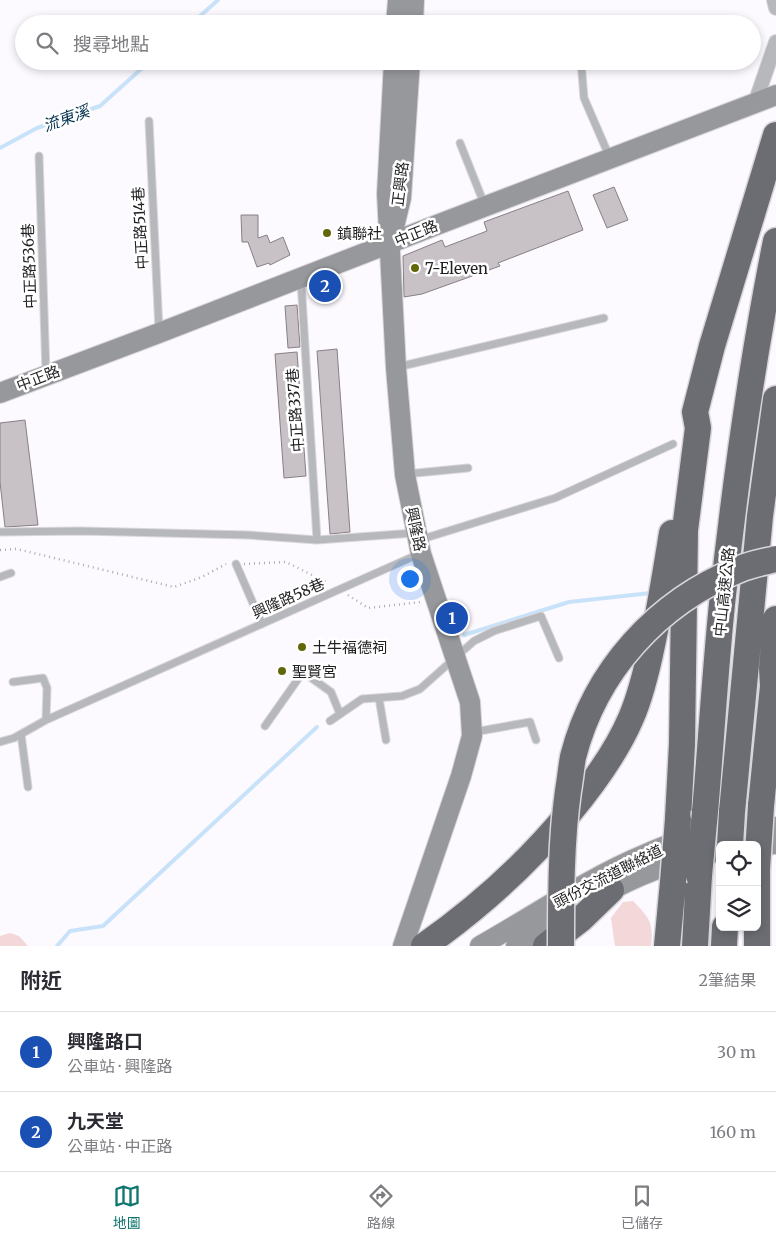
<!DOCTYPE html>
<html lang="zh-TW">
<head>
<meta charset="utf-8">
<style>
	:root { --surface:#fff; --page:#f2f2f3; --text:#2b2b33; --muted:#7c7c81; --line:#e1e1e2; --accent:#0f766e }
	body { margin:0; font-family:Merriweather,"Noto Sans TC",serif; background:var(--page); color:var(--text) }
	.controls { position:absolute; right:15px; bottom:15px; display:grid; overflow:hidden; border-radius:8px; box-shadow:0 2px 8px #0003 }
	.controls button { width:45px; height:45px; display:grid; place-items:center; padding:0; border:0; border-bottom:1px solid var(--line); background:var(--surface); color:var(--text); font:25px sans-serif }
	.you { position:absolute; left:409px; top:578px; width:18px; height:18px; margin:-12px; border:4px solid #fff; border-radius:50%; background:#1a73e8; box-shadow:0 0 0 8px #1a73e833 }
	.badge { display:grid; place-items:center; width:32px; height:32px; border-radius:50%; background:var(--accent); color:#fff; font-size:16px; font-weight:700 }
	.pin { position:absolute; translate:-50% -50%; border:2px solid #fff; box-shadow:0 1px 5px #0006 }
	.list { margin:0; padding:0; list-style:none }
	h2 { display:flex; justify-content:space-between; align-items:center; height:65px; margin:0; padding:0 20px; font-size:21px }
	h2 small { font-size:16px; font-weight:400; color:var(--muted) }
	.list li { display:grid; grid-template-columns:32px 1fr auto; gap:15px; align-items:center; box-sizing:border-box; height:80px; padding:0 20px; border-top:1px solid var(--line) }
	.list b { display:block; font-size:19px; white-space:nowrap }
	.list p { margin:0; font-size:16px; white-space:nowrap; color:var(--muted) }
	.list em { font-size:16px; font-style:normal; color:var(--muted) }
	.icon { flex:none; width:28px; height:28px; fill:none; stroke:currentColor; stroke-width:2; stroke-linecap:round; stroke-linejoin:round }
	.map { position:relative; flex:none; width:776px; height:946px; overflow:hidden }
	.search { position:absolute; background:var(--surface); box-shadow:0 2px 8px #0003; left:15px; right:15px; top:15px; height:55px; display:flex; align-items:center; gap:12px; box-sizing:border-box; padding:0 18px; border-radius:28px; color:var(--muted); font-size:19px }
	.sheet { height:225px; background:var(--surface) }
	nav { display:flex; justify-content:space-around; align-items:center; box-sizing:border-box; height:70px; border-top:1px solid var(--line); background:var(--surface); font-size:14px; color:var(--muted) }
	nav a { display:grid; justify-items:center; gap:2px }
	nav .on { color:var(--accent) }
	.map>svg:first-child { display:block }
	.green { fill:#f4d7d8 }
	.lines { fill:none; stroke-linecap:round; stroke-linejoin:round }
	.stream { stroke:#c8e3f9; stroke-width:4 }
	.building { fill:#c8c1c5; stroke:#878084 }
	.lane-casing { stroke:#d9d6db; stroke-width:9 }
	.street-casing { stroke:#d9d6db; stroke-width:16 }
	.secondary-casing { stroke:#d9d6db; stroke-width:22 }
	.highway-casing { stroke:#d9d6db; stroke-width:29 }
	.path { stroke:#adaaaf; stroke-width:2.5; stroke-dasharray:1 4; stroke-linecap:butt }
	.lane { stroke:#b7b8bb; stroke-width:7 }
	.street { stroke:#b7b8bb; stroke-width:14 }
	.secondary { stroke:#97989c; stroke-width:20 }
	.highway { stroke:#6b6d73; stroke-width:26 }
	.highway-bridge-casing { stroke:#d9d6db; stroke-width:29; stroke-linecap:butt }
	.highway-bridge { stroke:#6b6d73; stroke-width:26 }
	.poi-dot { fill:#626809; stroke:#fff; stroke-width:2 }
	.labels { text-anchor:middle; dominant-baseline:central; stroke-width:5; stroke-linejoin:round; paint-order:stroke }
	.street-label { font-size:15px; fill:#201f21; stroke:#fff }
	.poi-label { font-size:15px; fill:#201f21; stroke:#fff; text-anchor:start }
	.water-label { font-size:16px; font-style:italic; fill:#00304d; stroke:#fff }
</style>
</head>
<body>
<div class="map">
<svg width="776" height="946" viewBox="0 0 776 946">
	<rect width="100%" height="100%" fill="#fcf9ff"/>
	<path class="green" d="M633,901C649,917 654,923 651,946H615L611,918L623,902Z
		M10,933L19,936L28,946H0V936Z"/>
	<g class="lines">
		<path class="stream" d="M191,24L218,0
			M0,148L37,128L100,106L150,61
			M464,635L569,602L651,593
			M57,946L70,931L103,926L317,727"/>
	</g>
	<path class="building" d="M614,187L628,220L607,228L593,195Z
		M568,191L583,230L498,263L500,266L422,294L404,297L403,256L442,240L445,247L487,231L484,222Z
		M241,215H258V238L267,235L270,243L283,237L290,255L270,265L269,263L257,267L248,242H242Z
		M297,305L300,347L288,348L285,306Z
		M337,349L350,532L330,534L317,351Z
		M297,352L306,476L284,478L275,354Z
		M25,420L38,525L5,527L0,482V423Z"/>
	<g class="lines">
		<defs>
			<path id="lane" d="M581,61L584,98L610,158
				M149,121L159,330
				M460,143L485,206
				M39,156L46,373
				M301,281L317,540
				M398,367L604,318
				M406,474L468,468
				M0,532L81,531L248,535L317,540L414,533
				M419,540L555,498L673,444
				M236,564L262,624
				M0,577L11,573
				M13,682L43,678L47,688L46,720
				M379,698L386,740
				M330,721L362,699L402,696L420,689L474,641L494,631L541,616L559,658
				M265,726L303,672L331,692L340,714
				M474,732L530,722L536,740
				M21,734L28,787
				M0,742L14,738L46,720L419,554"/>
			<path id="street" d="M774,0L776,8
				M755,103L776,42"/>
			<path id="secondary" d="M396,24L398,0
				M413,24L414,0
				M394,61L387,194L396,368L405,475L421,554L470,702L472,736L461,776L403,946
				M395,223L401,198L410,61
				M0,393L159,333L434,226L776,95
				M757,846L776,844
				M599,897C636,875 678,860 720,851
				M480,946C535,915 588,878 646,854C660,848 674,842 689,838C718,832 747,830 776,827
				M516,946L570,914"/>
			<path id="highway" d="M761,806L773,686L772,668L776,619
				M705,812C711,743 715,673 722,604C735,483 752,361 776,241
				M732,812L760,516L776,399
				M678,819L682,744L685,530L698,428L695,412L712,346L776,135
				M757,869V946
				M424,946C478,908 527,864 569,813C593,784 616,753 631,718C641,695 647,669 652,645C660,608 666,570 672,533
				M546,946L581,919L611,890
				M667,946L673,882
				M695,946L699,875
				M724,946L725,927"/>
		</defs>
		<use href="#lane" class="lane-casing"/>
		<use href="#street" class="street-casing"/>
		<use href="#secondary" class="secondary-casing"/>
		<use href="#highway" class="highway-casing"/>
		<path class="path" d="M0,550L17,549L174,587L202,577L226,564
			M244,564L286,562L328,583
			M348,595L368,608L421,602"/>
		<use href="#lane" class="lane"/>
		<use href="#street" class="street"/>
		<use href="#secondary" class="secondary"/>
		<use href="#highway" class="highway"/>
		<defs>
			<path id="highway-bridge" d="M730,845L732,812
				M757,869L761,806
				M699,875L705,812
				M673,882L678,819
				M561,946C561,895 561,842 568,791C570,780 571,768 573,757C595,671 657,602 740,569C751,564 764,562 776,559"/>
		</defs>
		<use href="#highway-bridge" class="highway-bridge-casing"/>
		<use href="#highway-bridge" class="highway-bridge"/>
	</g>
	<g class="poi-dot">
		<circle cx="327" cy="233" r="5"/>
		<circle cx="415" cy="268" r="5"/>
		<circle cx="302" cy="647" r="5"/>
		<circle cx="282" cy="671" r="5"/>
	</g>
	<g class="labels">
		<g class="street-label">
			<text transform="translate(400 184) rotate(-83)">正興路</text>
			<text transform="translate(140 228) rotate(-93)">中正路514巷</text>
			<text transform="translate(416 233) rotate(-22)">中正路</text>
			<text transform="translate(29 266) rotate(-92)">中正路536巷</text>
			<text transform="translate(38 378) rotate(-21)">中正路</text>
			<text transform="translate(295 410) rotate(-94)">中正路337巷</text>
			<text transform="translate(416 529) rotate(78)">興隆路</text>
			<text transform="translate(724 592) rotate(-84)">中山高速公路</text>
			<text transform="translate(288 598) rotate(-24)">興隆路58巷</text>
			<text transform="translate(608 876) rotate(-27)">頭份交流道聯絡道</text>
		</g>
		<g class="poi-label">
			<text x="337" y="233">鎮聯社</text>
			<text x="425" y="268">7-Eleven</text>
			<text x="312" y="647">土牛福德祠</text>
			<text x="292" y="671">聖賢宮</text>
		</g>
		<g class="water-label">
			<text transform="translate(66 118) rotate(-20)">流東溪</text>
		</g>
	</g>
</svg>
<div class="controls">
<button><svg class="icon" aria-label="locate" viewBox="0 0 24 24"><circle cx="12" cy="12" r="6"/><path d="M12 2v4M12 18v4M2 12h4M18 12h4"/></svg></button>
<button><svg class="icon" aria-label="layers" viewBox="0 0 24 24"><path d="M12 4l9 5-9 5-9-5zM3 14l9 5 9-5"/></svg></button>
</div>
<div class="you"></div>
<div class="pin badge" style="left:452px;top:618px;background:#1a4fb4">1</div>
<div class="pin badge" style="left:325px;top:286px;background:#1a4fb4">2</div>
<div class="search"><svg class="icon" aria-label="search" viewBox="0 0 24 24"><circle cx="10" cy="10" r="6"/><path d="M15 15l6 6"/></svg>搜尋地點</div>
</div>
<section class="sheet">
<h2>附近<small>2筆結果</small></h2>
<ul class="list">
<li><span class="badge" style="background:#1a4fb4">1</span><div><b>興隆路口</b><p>公車站 · 興隆路</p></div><em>30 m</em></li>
<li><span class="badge" style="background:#1a4fb4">2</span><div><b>九天堂</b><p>公車站 · 中正路</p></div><em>160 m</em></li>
</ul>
</section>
<nav>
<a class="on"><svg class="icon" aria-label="map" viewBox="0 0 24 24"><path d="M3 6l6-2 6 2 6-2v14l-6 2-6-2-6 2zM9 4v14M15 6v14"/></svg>地圖</a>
<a><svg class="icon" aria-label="directions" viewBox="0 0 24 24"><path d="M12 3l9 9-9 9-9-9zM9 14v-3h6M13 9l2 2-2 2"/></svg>路線</a>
<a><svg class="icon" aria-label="saved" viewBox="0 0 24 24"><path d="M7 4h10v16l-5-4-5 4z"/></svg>已儲存</a>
</nav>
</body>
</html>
